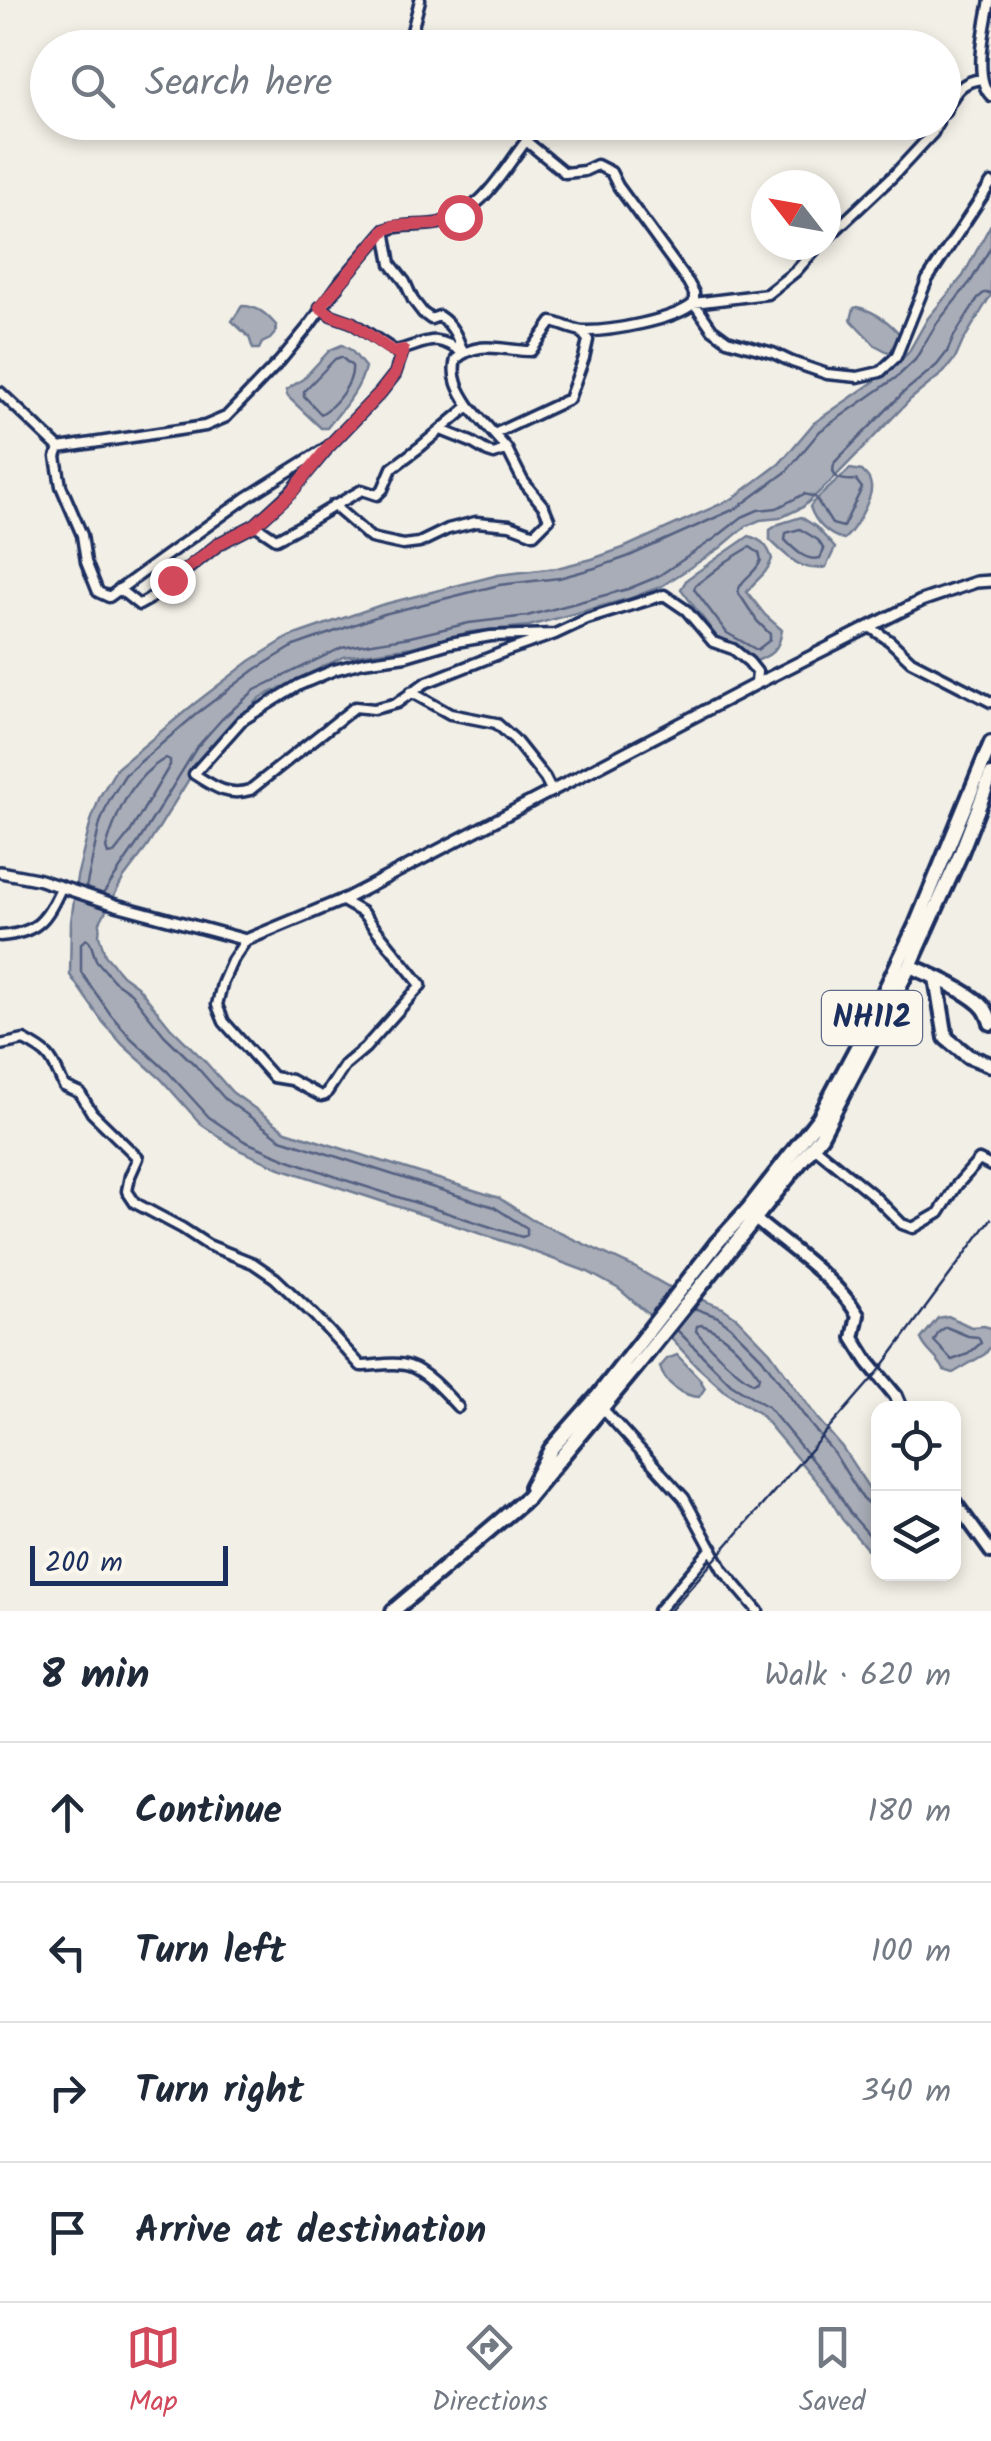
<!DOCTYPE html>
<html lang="en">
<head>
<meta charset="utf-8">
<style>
	:root { --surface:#fff; --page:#f6f6f7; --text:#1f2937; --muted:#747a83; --line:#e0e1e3; --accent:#d1495b }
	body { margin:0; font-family:Kalam,sans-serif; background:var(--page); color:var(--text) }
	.controls { position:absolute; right:30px; bottom:30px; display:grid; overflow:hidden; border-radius:20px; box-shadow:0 5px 15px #0003 }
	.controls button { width:90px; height:90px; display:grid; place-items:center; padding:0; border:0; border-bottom:2px solid var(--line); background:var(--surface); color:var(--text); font:50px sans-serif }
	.compass { position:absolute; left:751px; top:170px; width:90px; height:90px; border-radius:50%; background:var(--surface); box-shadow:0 5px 15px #0003; rotate:301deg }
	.scale { position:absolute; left:30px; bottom:25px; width:198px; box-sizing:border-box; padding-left:10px; border:5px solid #1b2f5e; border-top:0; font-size:28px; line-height:35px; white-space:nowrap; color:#1b2f5e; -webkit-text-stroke:8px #fbf7ec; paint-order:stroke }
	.stop { position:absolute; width:30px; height:30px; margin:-22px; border:8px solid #d1495b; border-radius:50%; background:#fff }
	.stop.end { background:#d1495b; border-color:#fff; box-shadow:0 2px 10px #0008 }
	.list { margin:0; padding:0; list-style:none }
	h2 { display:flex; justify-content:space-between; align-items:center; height:130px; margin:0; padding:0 40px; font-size:42px }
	h2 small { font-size:32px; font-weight:400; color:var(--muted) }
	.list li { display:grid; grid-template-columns:65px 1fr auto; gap:30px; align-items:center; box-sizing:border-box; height:140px; padding:0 40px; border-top:2px solid var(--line) }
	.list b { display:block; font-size:38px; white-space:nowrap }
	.list em { font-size:32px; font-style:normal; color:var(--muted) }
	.icon { flex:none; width:55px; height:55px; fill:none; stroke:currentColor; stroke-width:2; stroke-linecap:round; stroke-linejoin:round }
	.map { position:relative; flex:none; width:991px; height:1611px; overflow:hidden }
	.search { position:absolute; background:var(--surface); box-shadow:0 5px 15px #0003; left:30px; right:30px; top:30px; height:110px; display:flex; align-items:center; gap:25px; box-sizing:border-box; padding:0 35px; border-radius:55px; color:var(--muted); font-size:38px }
	.sheet { height:690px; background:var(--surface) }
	nav { display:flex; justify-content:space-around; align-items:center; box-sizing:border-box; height:140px; border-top:2px solid var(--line); background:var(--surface); font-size:28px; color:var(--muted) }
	nav a { display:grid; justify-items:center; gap:5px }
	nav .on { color:var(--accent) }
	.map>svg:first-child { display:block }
	.water { fill:#a9adb7; stroke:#707b93; stroke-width:2.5 }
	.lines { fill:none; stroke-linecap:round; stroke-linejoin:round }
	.shore { stroke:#546182; stroke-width:2.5 }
	.minor-casing { stroke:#1b2f5e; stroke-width:15 }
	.tertiary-casing { stroke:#1b2f5e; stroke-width:16 }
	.secondary-casing { stroke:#1b2f5e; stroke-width:18 }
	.trunk-casing { stroke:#1b2f5e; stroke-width:20 }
	.minor { stroke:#fbf7ec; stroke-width:8 }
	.tertiary { stroke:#fbf7ec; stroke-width:9 }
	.secondary { stroke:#fbf7ec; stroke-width:10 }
	.trunk { stroke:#fbf7ec; stroke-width:12 }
	.rail { stroke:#1b2f5e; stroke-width:2.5 }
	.route { stroke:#d1495b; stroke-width:12 }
	.labels { text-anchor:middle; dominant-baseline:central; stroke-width:8; stroke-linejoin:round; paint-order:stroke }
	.shield { fill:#fbf7ec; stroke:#5e6b89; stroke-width:2.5 }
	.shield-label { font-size:32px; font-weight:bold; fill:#1b2f5e }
</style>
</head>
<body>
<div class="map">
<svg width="991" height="1611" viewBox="0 0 991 1611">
	<rect width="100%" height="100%" fill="#f2efe6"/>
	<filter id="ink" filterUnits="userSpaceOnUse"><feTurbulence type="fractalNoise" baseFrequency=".01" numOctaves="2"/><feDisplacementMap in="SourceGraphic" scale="20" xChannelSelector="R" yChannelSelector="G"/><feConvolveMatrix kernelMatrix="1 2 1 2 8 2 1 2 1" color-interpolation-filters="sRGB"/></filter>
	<g filter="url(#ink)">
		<path class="water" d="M991,224V295L963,341L956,357L944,372L911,399L829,483L803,507L780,518L760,520L746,526L720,548L662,586L631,598L529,626L470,632L412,647L343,657L260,698L205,753L147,847L123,879L100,922L99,935L105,955L122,975L137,986L171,1028L202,1058L232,1092L286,1131L499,1198L532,1220L634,1267L667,1286L723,1308L737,1318L770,1352L817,1418L842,1447L878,1502V1562L842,1519L827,1494L760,1414L726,1392L697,1366L647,1313L619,1289L588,1272L518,1246L280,1168L239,1150L202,1125L161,1079L123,1045L102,1021L70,975L71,922L77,877L91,821L100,796L117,768L194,704L250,661L289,637L381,605L498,575L557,568L592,559L623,548L732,499L779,464L814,423L892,369L908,353L928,318L963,276Z
			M242,306C258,306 266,314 276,325V332L270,339L262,343L259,349H253L249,337L232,321Z
			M858,307C875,312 890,322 901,336L895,350L888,352L875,345L851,320L854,308Z
			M342,345L351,350L365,367C360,391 342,409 327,428H321L287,396L286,390L303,379L330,350Z
			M850,469L862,471C867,476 870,478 871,486C873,498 853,532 844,539C828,536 815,522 810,507L813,502Z
			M801,517L816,527L835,548L826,567C801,573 787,556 770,540V530L779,524Z
			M749,536C762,540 768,546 772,559C765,578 756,578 747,592L765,615L782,630C779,650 772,655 754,662L720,641L681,589L687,579Z
			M948,1316L971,1327L984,1326L991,1328V1346L985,1354L953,1373L944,1370C938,1357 926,1352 921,1339L938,1318Z
			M677,1355L699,1378L705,1388L699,1397C683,1396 664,1383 660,1367L667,1359Z"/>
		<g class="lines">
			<path class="shore" d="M341,357L352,366C354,383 335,406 321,414L304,396V391L335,359Z
				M800,529L818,540L824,550L820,558C806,562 795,550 785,540L786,533Z
				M750,547L759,553L761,560C756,574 741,578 738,592L757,621L770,634V640L757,650L727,633L694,589L696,585L727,561Z
				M166,758L170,760V765L129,834L114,853L108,854L106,848C117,811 131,778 166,758Z
				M86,888L100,823L109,801L125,775L200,711L256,669L294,646L384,614L499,585L559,578L595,568L627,557L737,508L786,472L820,431L897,377L915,360L937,323L971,281L991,247
				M103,894L139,841L197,747L222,719L255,690L341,648L410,637L469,623L527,616L628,589L657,577L714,539L742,517L758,510L777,508L804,494L815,497L832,524L843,527L862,488L856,480C843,481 828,479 835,462L904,392L937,365L947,352L954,336L978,298L984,293H991
				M87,939L90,942L96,960L114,981L131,993L164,1035L195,1065L225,1099L281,1139L494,1207L527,1228V1235L522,1237L345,1180L284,1158L244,1141L209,1117L168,1072L131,1038L111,1015L81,972V943Z
				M694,1308L718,1317L730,1326L762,1358L810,1424L834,1453L863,1499L871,1506L878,1507
				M702,1325C725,1333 745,1356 759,1376L758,1381L753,1383C731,1369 713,1351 696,1331L697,1326Z
				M946,1327L968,1336L978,1337L981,1343L968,1354L952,1360L934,1341L939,1332Z
				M677,1330L731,1384L768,1407L835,1488L850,1513L878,1545"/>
			<defs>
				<path id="minor" d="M420,0L411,35L429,48
					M990,0C986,24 972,79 991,96
					M944,113C954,95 959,81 982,79
					M385,230L391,264L405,282L413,300L423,313L431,319L439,316C453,325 458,338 463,353
					M826,239L894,175L933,133L938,122
					M819,245L796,271L767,294L694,303L712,329L727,340L773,353L792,362L827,374L858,377L880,372L896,357L927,280L991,183
					M320,307L331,315L351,322L395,351C427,344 432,331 463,353
					M0,392L59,448L205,426L226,417L280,361L308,327L342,280L385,230C403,223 422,227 440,223C485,211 503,169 530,136L528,128L521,122
					M469,406C459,391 451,377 456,359C479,339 504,351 531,351L552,322C562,324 573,330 583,331C608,332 676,320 694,303V293L688,282L618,186L611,172L597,165L584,171L565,173L526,141
					M441,430L471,442L488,452L494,454L507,449
					M494,434L569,399L584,358L588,340L581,331
					M59,448L56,457L61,486L82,535L86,562L98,592L109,597L246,498L329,446L380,393L395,374L403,350
					M255,525L276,539C306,524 333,506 362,490L377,495L383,489L392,468L420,447L469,406L507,449L523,481L544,507L549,519L534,534L510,525L476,522L448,529L419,543L403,545L371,538L333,505
					M119,589L139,605L148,600L220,543L255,525L291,492L326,450
					M870,627L890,641L911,661L991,702
					M555,634L491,636L450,643L406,656L363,662L334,670L299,685L241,721L194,774C213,786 227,797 250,790L355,707L374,709L397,703L425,683L506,651L555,634L587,619L664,595L686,610L713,642L733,649L749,662L757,672L756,684
					M411,692L450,714L496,723L514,739L545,778L552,792
					M0,936C38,933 46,920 61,888
					M246,940L232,961L222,984L217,1005L224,1022L273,1077L291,1080L321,1096L325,1095L345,1065L365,1048L421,985L362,912L341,900
					M0,1045L24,1040C54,1056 51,1059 64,1086L80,1093L92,1113L138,1158L130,1176L127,1191L135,1203L182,1228L208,1245L253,1263L275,1278L315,1316L361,1366C375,1366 395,1361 409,1366C427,1372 445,1393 458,1407
					M813,1146L873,1195L902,1224L913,1228L939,1213L957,1185L979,1160L991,1166
					M602,1408L684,1498L723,1570L758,1611
					M658,1611L712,1548"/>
				<path id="tertiary" d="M0,872L37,879L116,905L246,940L347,898L756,684L921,601L976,582L991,581"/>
				<path id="secondary" d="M755,1219C788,1247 835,1278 858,1315L853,1338L868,1362L896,1396L901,1408
					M954,1501L991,1552"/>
				<path id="trunk" d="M910,966C929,974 972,993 984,1008C988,1013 989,1017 991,1023
					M936,978L946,1038L968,1056L991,1065
					M531,1487L551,1449L598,1396L717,1243L749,1208L819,1118L865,1032L916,925L991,743
					M393,1611L527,1498L636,1367L821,1136L910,966L960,855L991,775"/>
			</defs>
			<use href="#minor" class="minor-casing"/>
			<use href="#tertiary" class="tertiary-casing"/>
			<use href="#secondary" class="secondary-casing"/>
			<use href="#trunk" class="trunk-casing"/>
			<use href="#minor" class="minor"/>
			<use href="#tertiary" class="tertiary"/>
			<use href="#secondary" class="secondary"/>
			<use href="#trunk" class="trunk"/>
			<path class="rail" d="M670,1611L879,1371L991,1219"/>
		</g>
	</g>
	<g class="lines" filter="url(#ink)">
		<path class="route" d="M172,580L220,543L255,525L292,492L329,446L380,393L395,374L403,350L395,352L387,348L351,322L331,315L320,307L385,230L394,226L435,224L459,217"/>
	</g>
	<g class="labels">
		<rect class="shield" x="822" y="991" width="100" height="54" rx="8"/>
		<g class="shield-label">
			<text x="872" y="1018">NH112</text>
		</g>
	</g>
</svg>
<div class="controls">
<button><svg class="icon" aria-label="locate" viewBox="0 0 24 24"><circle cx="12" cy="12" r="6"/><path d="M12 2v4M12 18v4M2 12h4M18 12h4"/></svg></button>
<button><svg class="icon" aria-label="layers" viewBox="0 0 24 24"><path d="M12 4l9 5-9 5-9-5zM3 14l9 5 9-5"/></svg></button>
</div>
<svg class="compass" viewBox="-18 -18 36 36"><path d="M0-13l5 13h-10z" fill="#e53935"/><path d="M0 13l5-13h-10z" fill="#747a83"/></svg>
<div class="scale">200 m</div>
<div class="stop" style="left:459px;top:217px"></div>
<div class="stop end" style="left:172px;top:580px"></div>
<div class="search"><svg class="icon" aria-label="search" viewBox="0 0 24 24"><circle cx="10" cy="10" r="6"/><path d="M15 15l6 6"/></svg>Search here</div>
</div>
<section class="sheet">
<h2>8 min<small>Walk · 620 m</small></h2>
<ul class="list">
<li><svg class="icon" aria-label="ahead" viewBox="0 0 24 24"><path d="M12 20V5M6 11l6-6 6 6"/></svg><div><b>Continue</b></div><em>180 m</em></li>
<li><svg class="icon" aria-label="left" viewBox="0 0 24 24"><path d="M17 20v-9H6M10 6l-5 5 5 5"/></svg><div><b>Turn left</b></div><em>100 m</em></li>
<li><svg class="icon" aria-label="right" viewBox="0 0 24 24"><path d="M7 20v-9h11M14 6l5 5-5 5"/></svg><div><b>Turn right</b></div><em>340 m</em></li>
<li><svg class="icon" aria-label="arrive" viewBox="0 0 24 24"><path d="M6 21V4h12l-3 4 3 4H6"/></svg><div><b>Arrive at destination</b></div></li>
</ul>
</section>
<nav>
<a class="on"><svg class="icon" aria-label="map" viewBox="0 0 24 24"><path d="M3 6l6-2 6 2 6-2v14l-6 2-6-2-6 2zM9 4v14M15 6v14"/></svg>Map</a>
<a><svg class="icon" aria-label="directions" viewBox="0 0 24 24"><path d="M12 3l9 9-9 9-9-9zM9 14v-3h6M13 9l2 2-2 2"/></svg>Directions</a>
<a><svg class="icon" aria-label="saved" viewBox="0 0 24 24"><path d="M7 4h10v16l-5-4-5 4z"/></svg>Saved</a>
</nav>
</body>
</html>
